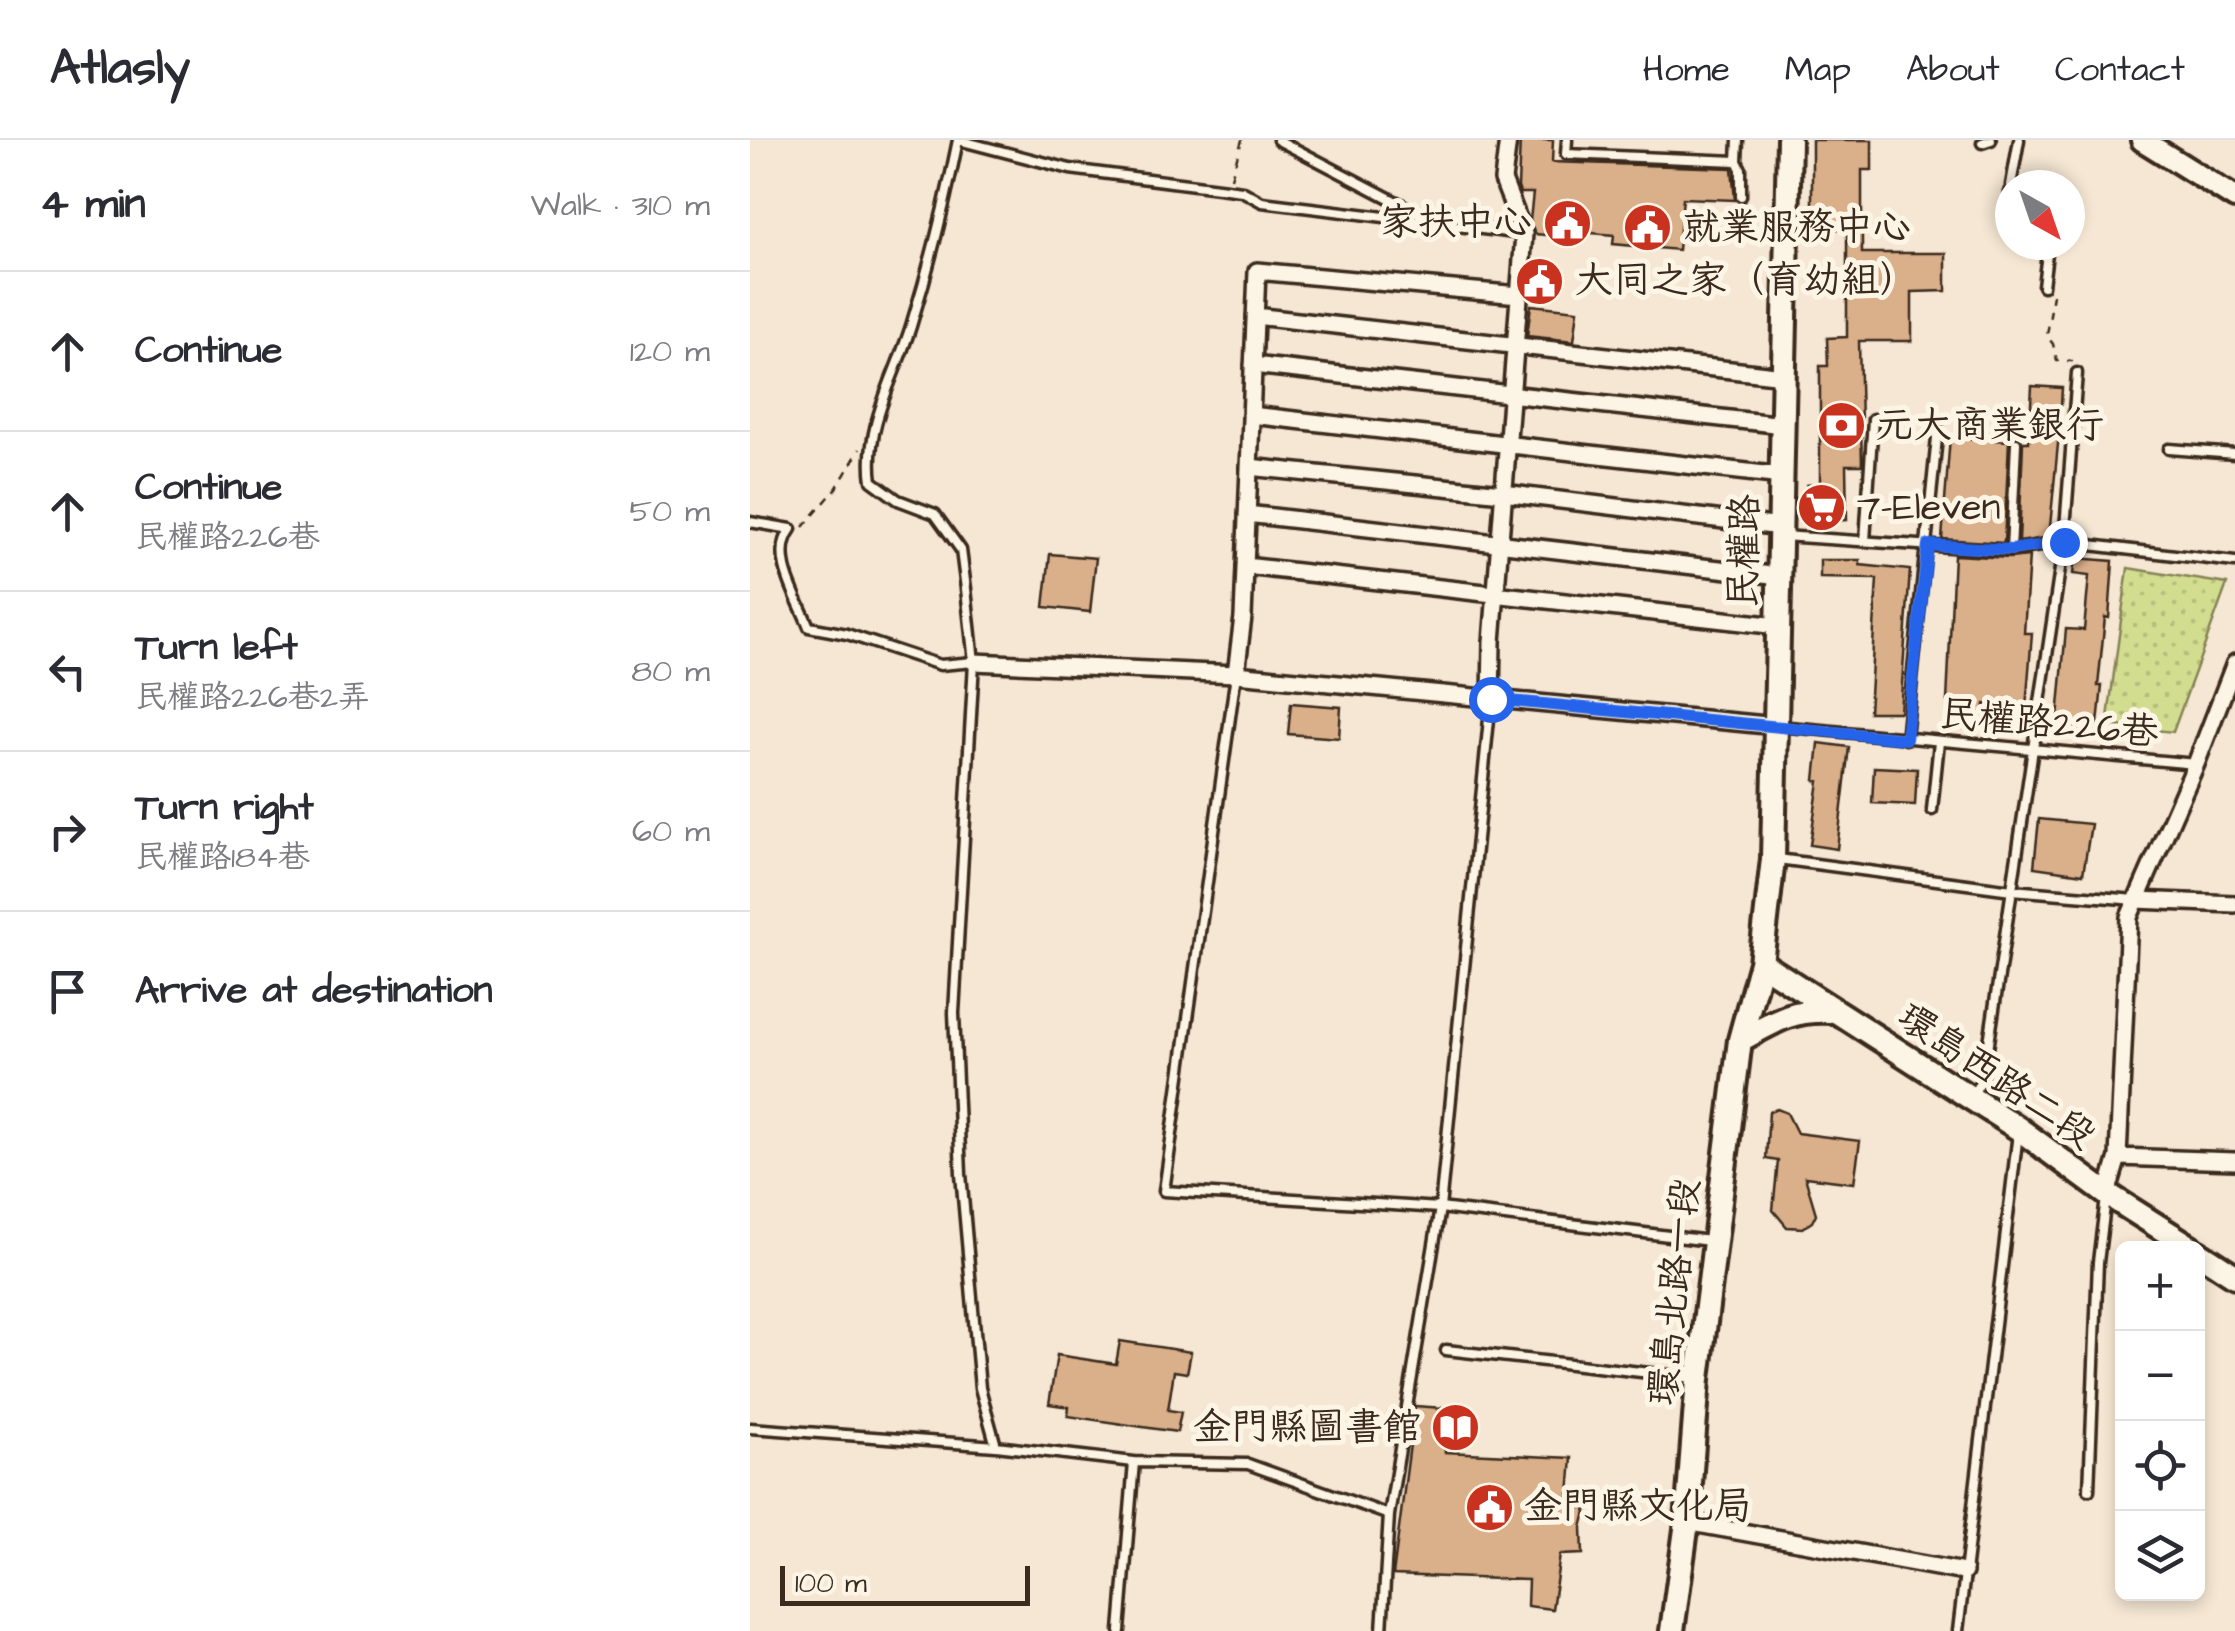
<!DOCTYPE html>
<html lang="en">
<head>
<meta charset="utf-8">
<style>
	:root { --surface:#fff; --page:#f2f2f3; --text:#2b2b33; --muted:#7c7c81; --line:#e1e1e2 }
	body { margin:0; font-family:"Architects Daughter","LXGW WenKai TC",sans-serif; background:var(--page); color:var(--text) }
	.controls { position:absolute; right:30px; bottom:30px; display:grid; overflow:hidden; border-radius:15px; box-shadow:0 5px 15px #0003 }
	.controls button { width:90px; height:90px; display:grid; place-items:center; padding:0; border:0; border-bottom:2px solid var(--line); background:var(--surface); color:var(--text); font:50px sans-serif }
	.compass { position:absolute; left:1245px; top:30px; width:90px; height:90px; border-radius:50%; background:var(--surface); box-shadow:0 5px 15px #0003; rotate:140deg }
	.scale { position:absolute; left:30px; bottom:25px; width:250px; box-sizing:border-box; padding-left:10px; border:5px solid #3b2a1e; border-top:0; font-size:28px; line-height:35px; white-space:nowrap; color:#3b2a1e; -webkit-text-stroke:8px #fcf5e5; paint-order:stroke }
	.stop { position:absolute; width:30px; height:30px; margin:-22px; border:8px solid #2563eb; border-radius:50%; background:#fff }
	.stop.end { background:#2563eb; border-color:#fff; box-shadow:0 2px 10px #0008 }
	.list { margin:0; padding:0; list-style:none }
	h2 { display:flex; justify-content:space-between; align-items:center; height:130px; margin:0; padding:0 40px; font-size:42px }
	h2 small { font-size:32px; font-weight:400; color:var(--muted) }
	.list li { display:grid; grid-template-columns:65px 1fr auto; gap:30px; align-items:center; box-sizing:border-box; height:160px; padding:0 40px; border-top:2px solid var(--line) }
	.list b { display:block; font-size:38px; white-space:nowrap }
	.list p { margin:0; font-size:32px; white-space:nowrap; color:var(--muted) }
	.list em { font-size:32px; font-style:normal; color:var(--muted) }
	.icon { flex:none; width:55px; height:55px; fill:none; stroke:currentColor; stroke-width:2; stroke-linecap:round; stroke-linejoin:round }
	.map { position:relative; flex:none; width:1485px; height:1491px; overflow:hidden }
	header { display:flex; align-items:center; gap:60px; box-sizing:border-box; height:140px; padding:0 50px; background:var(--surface); border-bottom:2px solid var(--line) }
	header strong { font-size:48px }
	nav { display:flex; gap:55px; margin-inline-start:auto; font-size:35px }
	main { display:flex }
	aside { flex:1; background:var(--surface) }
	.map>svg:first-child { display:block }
	.grass { fill:url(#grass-dots); stroke:#868457; stroke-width:2.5 }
	.building { fill:#dab08b; stroke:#3b2a1e; stroke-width:2.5 }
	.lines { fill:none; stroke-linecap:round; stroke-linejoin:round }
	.service-casing { stroke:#3b2a1e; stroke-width:15 }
	.minor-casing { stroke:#3b2a1e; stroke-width:22 }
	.tertiary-casing { stroke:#3b2a1e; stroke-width:28 }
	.secondary-casing { stroke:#3b2a1e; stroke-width:30 }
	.path { stroke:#3b2a1e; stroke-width:2.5; stroke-dasharray:8 8; stroke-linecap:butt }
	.service { stroke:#fcf5e5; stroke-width:8 }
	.minor { stroke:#fcf5e5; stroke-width:15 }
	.tertiary { stroke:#fcf5e5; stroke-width:20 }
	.secondary { stroke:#fcf5e5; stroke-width:22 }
	.route { stroke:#2563eb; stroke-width:12 }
	.labels { text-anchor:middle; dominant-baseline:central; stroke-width:10; stroke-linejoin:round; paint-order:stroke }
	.poi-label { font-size:38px; fill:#3b2a1e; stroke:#fcf5e5; text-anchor:start }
	.street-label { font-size:38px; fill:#3b2a1e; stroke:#fcf5e5 }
</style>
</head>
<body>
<header>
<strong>Atlasly</strong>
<nav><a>Home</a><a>Map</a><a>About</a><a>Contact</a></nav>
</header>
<main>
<aside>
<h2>4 min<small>Walk · 310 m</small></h2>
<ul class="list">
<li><svg class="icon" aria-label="ahead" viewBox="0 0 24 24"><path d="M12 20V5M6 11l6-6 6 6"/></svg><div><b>Continue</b></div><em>120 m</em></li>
<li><svg class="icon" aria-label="ahead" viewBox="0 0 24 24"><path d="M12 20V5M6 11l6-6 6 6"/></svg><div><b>Continue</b><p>民權路226巷</p></div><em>50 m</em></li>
<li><svg class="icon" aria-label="left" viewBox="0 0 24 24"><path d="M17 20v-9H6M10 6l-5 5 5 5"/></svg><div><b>Turn left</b><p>民權路226巷2弄</p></div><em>80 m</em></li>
<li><svg class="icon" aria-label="right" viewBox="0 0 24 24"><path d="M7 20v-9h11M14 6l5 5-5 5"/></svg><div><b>Turn right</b><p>民權路184巷</p></div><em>60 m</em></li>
<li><svg class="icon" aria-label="arrive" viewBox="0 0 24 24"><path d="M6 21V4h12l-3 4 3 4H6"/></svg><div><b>Arrive at destination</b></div></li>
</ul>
</aside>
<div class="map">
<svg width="1485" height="1491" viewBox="0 0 1485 1491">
	<defs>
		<pattern id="grass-dots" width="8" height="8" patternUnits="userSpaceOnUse" patternTransform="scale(2.5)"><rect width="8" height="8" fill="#d2dd90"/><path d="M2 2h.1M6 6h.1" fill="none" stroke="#b5be7c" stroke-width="1.8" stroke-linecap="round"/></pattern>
	</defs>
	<rect width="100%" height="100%" fill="#f5e7d3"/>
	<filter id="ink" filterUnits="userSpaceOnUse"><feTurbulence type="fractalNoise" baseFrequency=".01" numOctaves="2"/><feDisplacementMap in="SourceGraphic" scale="20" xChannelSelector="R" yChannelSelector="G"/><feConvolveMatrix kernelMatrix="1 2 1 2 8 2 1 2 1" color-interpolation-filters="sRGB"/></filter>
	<g filter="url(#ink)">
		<path class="grass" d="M1378,428L1477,444L1423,592L1357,585Z"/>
		<path class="building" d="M770,0H803L802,22L982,28L985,60L933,58L928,110L863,104L864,95L807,90L806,96L785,94L780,80L783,53H770L768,47Z
			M1062,0H1122V30H1112V113H1196V151L1162,152V201H1109L1112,325H1096L1097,380L1071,381L1057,367V345L1070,344V226H1078L1077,198L1097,197V89H1062Z
			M781,165L828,170L824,201L777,196Z
			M1282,246L1312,248L1310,283L1299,397L1269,402L1273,302H1279Z
			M1200,297L1259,301L1254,403L1192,399Z
			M300,414L346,418L340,472L294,467Z
			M1204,415L1260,418L1279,416L1274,493H1282L1276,568L1235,564L1233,589L1207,588L1209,562L1197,561Z
			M1325,418L1363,421L1359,478L1355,477L1348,546H1352L1347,593L1307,589L1316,489L1334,490L1339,436L1323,434Z
			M1070,420H1110V425L1160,430L1150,572H1119L1127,439L1070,438Z
			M541,563L591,567L589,598L538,594Z
			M1069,603L1099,607L1087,709L1060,705L1069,641L1065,640Z
			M1124,627L1167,629L1165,665L1122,663Z
			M1289,679L1341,684L1333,734L1284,727Z
			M1027,969L1037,973L1047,993L1110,1001L1104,1043L1055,1037L1066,1074L1062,1082L1053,1088L1037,1087L1023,1070L1028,1021L1016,1019L1019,972Z
			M370,1201L441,1212L437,1233L424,1231L418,1270L431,1272L427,1292L318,1276L319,1267L299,1264L307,1215L366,1224Z
			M665,1266L693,1268L695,1312L822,1318L818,1367L837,1368L832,1388L833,1414L810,1415L802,1469L777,1466L778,1440L643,1435Z"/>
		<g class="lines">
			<defs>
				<path id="service" d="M208,0C195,65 180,124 161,186C145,237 114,287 122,341L148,360L185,374L211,410L216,449L224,522L204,873L211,1034L230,1248L246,1306
					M208,0L320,29L492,51L512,62L773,94
					M528,0L683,81
					M817,0L816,14L987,21L988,0
					M1232,3L1241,0
					M987,21L991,29V56
					M1261,45L1269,0
					M1260,50V62
					M1293,146L1298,105
					M1419,309L1485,314
					M0,382L41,389C20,417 48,458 59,487L97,494L190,525L224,522
					M1032,396L1261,411L1314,402L1485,422
					M1115,401L1123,279
					M1261,411L1266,303
					M486,534L414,1051L690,1068L960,1101
					M1028,586L1446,624
					M1156,599L1188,288
					M1182,670L1189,602
					M1028,719L1262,750L1386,760
					M1223,954L1234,936L1314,402L1327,233
					M696,1210L944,1238
					M0,1288L246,1306L384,1322L498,1324L639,1375
					M1339,1350L1348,1122L1356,1058
					M370,1491L384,1322
					M632,1491L639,1375L690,1068L741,559
					M1208,1491L1268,993"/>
				<path id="minor" d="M505,176L1034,236
					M503,225L1033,285
					M501,275L1032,336
					M499,327L753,353L1031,387
					M497,374L1030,436
					M495,426L1028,486
					M224,522L486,534L1027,586
					M486,534L493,477L507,131L769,155
					M741,559L742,502L774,94L753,40L758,0
					M1386,760L1485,764
					M1368,1017L1485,1021
					M1357,1054L1368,1017L1379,777L1446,624L1485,523
					M937,1382L1214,1432"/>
				<path id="tertiary" d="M1392,0L1485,58"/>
				<path id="secondary" d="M1011,823L1269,989L1357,1054L1442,1108
					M990,900C1024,882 1040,869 1080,871
					M1448,1112L1485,1136
					M922,1491L937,1382L948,1239L990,900L1011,823L1023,719L1039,0"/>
			</defs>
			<use href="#service" class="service-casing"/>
			<use href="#minor" class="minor-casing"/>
			<use href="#tertiary" class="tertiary-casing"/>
			<use href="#secondary" class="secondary-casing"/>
			<path class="path" d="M481,38L492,0
				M1303,154L1297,196L1303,204L1307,221H1323
				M53,387L86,349L110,309"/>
			<use href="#service" class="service"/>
			<use href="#minor" class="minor"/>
			<use href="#tertiary" class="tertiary"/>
			<use href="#secondary" class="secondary"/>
		</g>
	</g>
	<g class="lines" filter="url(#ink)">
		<path class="route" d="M741,559L1156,599L1178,405L1261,410L1314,402"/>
	</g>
	<defs>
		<symbol id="civic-disc" viewBox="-11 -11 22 22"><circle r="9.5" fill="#c8321e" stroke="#fcf5e5"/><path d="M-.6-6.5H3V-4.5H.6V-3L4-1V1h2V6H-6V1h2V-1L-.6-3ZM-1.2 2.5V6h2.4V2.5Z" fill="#fff"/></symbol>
		<symbol id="bank-disc" viewBox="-11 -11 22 22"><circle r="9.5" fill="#c8321e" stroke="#fcf5e5"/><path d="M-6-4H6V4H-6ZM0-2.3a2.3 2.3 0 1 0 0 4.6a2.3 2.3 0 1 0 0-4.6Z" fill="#fff"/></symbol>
		<symbol id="supermarket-disc" viewBox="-11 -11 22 22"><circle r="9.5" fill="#c8321e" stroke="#fcf5e5"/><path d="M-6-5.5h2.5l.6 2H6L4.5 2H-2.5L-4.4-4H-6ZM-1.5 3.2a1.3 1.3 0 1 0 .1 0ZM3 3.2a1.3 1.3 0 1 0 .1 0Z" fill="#fff"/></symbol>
		<symbol id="library-disc" viewBox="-11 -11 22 22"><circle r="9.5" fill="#c8321e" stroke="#fcf5e5"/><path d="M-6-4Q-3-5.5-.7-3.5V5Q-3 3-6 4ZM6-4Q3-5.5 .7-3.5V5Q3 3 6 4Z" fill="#fff"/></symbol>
	</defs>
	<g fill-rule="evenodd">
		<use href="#civic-disc" x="790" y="56" width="55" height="55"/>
		<use href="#civic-disc" x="870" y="60" width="55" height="55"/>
		<use href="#civic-disc" x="762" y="114" width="55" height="55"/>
		<use href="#bank-disc" x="1064" y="258" width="55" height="55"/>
		<use href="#supermarket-disc" x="1044" y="340" width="55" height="55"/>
		<use href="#library-disc" x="678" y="1260" width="55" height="55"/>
		<use href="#civic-disc" x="712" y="1340" width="55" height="55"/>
	</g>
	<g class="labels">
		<g class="poi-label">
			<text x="782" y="83" text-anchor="end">家扶中心</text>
			<text x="933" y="88">就業服務中心</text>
			<text x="825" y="141">大同之家（育幼組）</text>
			<text x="1126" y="286">元大商業銀行</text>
			<text x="1107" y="368">7-Eleven</text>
			<text x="671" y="1288" text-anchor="end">金門縣圖書館</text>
			<text x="774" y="1367">金門縣文化局</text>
		</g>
		<g class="street-label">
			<text transform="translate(995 411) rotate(-89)">民權路</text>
			<text transform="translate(1299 584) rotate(5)">民權路226巷</text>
			<text transform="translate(1246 937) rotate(34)">環島西路二段</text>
			<text transform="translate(925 1152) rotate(-84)">環島北路一段</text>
		</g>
	</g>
</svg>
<div class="controls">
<button>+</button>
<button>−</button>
<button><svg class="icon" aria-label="locate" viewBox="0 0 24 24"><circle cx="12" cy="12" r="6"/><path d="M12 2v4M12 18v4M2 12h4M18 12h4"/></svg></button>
<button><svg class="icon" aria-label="layers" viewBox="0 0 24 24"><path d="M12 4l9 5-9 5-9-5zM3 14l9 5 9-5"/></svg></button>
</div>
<svg class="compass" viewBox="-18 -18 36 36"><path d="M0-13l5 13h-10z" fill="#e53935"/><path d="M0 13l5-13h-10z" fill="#7c7c81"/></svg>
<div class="scale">100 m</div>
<div class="stop" style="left:741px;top:559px"></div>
<div class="stop end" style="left:1314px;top:402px"></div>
</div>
</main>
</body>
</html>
